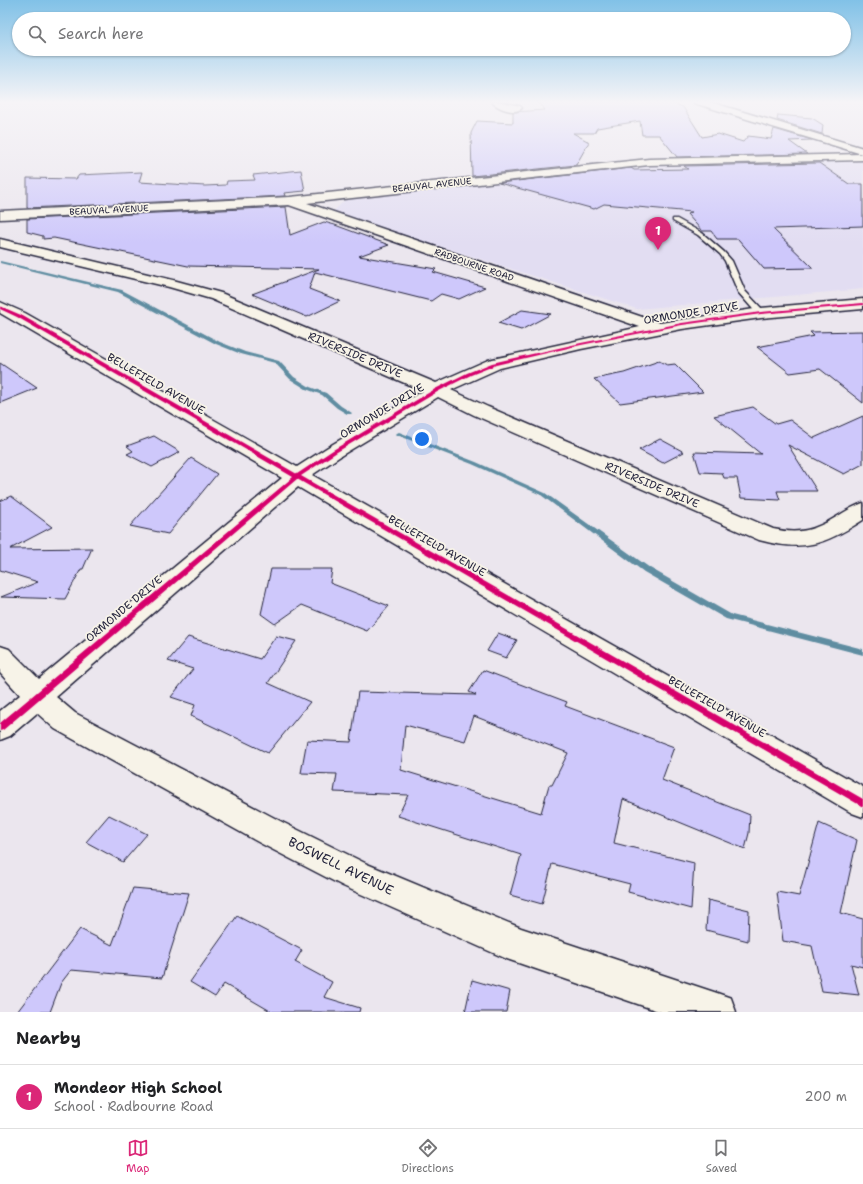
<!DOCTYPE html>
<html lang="en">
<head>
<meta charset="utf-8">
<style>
	:root { --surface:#fff; --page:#f2f2f2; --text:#202124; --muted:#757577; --line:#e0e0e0; --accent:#db2777 }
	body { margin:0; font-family:"Shantell Sans",sans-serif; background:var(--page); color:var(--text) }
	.you { position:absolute; left:422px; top:439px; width:14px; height:14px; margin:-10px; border:3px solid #fff; border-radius:50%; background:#1a73e8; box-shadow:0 0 0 6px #1a73e833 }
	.badge { display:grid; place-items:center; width:26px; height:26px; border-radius:50%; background:var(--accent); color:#fff; font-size:13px; font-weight:700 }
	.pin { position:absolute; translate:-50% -33px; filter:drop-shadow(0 1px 2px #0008) }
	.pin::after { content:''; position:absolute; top:21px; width:14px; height:12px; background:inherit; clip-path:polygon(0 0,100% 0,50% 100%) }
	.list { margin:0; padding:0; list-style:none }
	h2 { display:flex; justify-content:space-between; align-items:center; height:52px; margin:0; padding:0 16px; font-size:17px }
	h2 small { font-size:13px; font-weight:400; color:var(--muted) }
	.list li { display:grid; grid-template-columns:26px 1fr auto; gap:12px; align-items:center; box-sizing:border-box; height:64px; padding:0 16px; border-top:1px solid var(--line) }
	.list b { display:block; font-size:15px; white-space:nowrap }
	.list p { margin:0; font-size:13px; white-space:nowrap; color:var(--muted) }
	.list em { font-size:13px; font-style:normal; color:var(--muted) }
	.icon { flex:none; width:22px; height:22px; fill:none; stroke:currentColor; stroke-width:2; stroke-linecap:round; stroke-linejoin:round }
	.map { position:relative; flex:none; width:863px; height:1012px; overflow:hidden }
	.search { position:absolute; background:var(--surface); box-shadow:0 1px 3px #0004; left:12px; right:12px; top:12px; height:44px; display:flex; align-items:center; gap:10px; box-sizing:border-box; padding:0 14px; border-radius:22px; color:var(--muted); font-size:15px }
	.sheet { height:116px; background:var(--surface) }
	nav { display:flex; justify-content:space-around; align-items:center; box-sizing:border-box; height:56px; border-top:1px solid var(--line); background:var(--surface); font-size:11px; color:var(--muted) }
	nav a { display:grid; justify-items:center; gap:2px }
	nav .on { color:var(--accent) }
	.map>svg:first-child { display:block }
	.built { fill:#e2ddf2 }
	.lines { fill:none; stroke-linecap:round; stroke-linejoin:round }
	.stream { fill:#5f8da1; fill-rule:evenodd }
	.building { fill:#cec8fb; stroke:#22223b; fill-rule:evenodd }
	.service-casing { stroke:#22223b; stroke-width:3 }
	.minor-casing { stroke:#22223b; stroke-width:3 }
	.service { fill:#f7f3e8; fill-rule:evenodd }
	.minor { fill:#f7f3e8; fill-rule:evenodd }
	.cycleway-casing { stroke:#f7f3e8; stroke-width:2 }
	.cycleway { fill:#d6006c; fill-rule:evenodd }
	.labels { text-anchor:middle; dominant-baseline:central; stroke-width:3.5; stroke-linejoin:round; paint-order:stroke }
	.far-street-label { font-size:9px; fill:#22223b; stroke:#f7f3e8 }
	.street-label { font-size:11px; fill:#22223b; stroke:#f7f3e8 }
	.near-street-label { font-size:13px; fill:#22223b; stroke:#f7f3e8 }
</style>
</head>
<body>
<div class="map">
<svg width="863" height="1012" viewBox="0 0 863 1012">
	<rect width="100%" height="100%" fill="#ebe6ee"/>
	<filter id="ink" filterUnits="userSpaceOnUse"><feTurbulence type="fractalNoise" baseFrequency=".025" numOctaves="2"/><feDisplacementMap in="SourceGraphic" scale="8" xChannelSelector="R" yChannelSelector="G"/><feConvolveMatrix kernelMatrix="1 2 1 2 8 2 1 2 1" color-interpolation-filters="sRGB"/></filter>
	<g filter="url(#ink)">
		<path class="built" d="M863,159V289L637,309L333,212L351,194L637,163Z"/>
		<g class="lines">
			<path class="stream" d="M0,261L122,290L220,342L245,352L279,361L294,377L310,387L326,393L341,406L352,413L351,414H347L337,408L322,395L306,389L290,379L275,363L241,354L216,344L118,292L0,263Z
				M399,432L476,462L545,493L650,568L732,615L863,649V655L726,619L644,572L541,495L472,464L397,435L396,434L397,433Z"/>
		</g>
		<path class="building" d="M538,101H668L683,107L702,137L718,134L743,142L748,136L771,139L774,129L812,140L789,141L807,154L677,157L659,135H642L640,121L597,128L594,133H573L589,142L576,165L472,176L471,133L477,121L513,123V112L545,110Z
			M778,115L812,118L823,125L822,134L777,120Z
			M819,163L849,184H863V226L773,229L813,268L764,269L738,239H717L711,231H702L687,214L692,212L604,204L594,209L499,183L631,168L634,170L688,169L684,166Z
			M301,170L305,191L284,193L285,196L27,208V178L76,179L79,175L142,172L139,182L205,186L226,185L227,181L255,180L253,175Z
			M286,207L290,235L324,222L335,225L389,245L359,256L436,269L433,272L485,287L459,299L441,294L431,301L315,272L309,289L340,301L307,317L252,294L319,269L188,266L54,238L43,239V236L27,232V219Z
			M522,310L551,314L521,330L498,323Z
			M863,331V403L820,369L790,373L757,347L814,336L810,332Z
			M659,361L667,365L675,364L703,392L620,403L594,379L624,373Z
			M0,363L37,388L0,403Z
			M753,407L776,424L790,420L814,438L863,416V464L844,474L788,445L817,491H777L780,500L741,498L737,478H724L722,473L700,472L694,452L761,454L714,416Z
			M154,436L180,452L152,467L127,454L133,451L127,446Z
			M660,439L684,452L663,463L639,450Z
			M191,458L217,474L168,534L130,526Z
			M11,496L52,527L10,549L92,548L83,569H81L65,599L1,597L38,582L0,570V501Z
			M271,569H332L330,583L389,606L367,631L302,605L275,624L261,614Z
			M498,633L517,640L506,658L487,651Z
			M276,636L296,641L268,683L310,702L268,753L191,716L195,705L171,697L193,669L168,661L188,637L260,659Z
			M483,670L567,702L565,706L674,747L662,780L750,815L749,833L745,849L623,799L614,843L694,863L691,909L628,892L630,884L552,864L542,904L510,895L521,855L398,816L408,795L334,792L337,774L301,773L307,740L351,742L358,692L476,695L469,692ZM474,716L568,753L552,785H549L541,813L401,770L405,725L465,741Z
			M109,815L147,834L123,862L86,842Z
			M819,823L857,840L841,913L863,919V967L851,964L859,995L822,991L812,946L783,941L777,892L799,896Z
			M133,888L189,893L162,978L71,970L61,983L50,1012H17L80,929L112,945Z
			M708,900L749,910L748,941L706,930Z
			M237,916L302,950L295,962L332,982L324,997L360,1008L359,1012H272L224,984L215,997L190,982Z
			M472,980L510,991L506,1012H465Z"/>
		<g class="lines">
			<defs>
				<path id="service" d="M673,219H677L702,233L724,252L732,261L745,291L764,311V315H758L738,292L725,261L720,254L698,235L673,221Z"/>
				<path id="minor" d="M491,101C501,101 510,104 520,106L522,108C514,115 497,108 491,101Z
					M693,101H707L863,148V160L649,165L307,203L660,323L761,308L863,299V309L761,318L682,329L581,349L500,368L451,390L488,407L773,529C800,535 815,530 838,516C846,511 854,506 863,503V520C824,545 804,552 759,540L474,415L438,397L342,455L312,475L863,787V817L852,813L298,487L56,697L75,713L284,823L367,864L521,928L717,993L731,998L736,1012H661L507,959L343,886L260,843L55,729L37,713L10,736L0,740V711L20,695L0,673V646L9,649L39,679L282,478L0,313V302L25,313L297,467L328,447L423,391L211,299L169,287L0,247V239L173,280L221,293L436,383L488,360L640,327L289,205L0,219V211L290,197L649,159L862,154L694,103Z"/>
			</defs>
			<use href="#service" class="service-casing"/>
			<use href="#minor" class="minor-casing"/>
			<use href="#service" class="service"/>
			<use href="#minor" class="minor"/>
			<defs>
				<path id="cycleway" d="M863,303V305L761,314L682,325L581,345L496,365L471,375L439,391L337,452L301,476L863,799V807L297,479L3,730L0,731V723L293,477L17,317L0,309V306L21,315L297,474L333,450L435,389L467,373L492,363L581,343L682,323L761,312Z"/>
			</defs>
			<use href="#cycleway" class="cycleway-casing"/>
			<use href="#cycleway" class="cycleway"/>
		</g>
	</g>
	<linearGradient id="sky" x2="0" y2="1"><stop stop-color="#81c1e7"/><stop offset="0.42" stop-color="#f6f4f7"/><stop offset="1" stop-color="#f6f4f7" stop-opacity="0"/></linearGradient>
	<rect width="863" height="243" fill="url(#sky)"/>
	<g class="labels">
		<g class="far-street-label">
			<text transform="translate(432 185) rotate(-6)">BEAUVAL AVENUE</text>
			<text transform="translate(109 210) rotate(-3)">BEAUVAL AVENUE</text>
			<text transform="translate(474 265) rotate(19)">RADBOURNE ROAD</text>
		</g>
		<g class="street-label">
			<text transform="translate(691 313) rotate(-9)">ORMONDE DRIVE</text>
			<text transform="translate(355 355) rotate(23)">RIVERSIDE DRIVE</text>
			<text transform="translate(156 384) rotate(30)">BELLEFIELD AVENUE</text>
			<text transform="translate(382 411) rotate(-31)">ORMONDE DRIVE</text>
			<text transform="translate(652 485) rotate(23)">RIVERSIDE DRIVE</text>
			<text transform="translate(437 546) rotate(30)">BELLEFIELD AVENUE</text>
			<text transform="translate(124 609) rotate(-40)">ORMONDE DRIVE</text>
			<text transform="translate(717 707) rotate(30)">BELLEFIELD AVENUE</text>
		</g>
		<g class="near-street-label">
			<text transform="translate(341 866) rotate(26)">BOSWELL AVENUE</text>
		</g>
	</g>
</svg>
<div class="you"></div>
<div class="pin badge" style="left:658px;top:250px">1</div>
<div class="search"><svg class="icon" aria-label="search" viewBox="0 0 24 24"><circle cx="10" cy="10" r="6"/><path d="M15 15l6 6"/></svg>Search here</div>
</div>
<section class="sheet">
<h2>Nearby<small></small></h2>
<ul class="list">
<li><span class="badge">1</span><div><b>Mondeor High School</b><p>School · Radbourne Road</p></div><em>200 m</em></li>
</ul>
</section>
<nav>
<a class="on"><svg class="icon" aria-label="map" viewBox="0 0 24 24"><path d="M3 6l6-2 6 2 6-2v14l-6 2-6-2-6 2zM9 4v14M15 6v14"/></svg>Map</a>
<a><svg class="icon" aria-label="directions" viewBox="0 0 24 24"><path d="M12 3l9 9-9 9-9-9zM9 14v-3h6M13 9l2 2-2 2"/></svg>Directions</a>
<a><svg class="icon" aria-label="saved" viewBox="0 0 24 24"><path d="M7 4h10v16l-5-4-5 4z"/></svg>Saved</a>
</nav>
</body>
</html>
